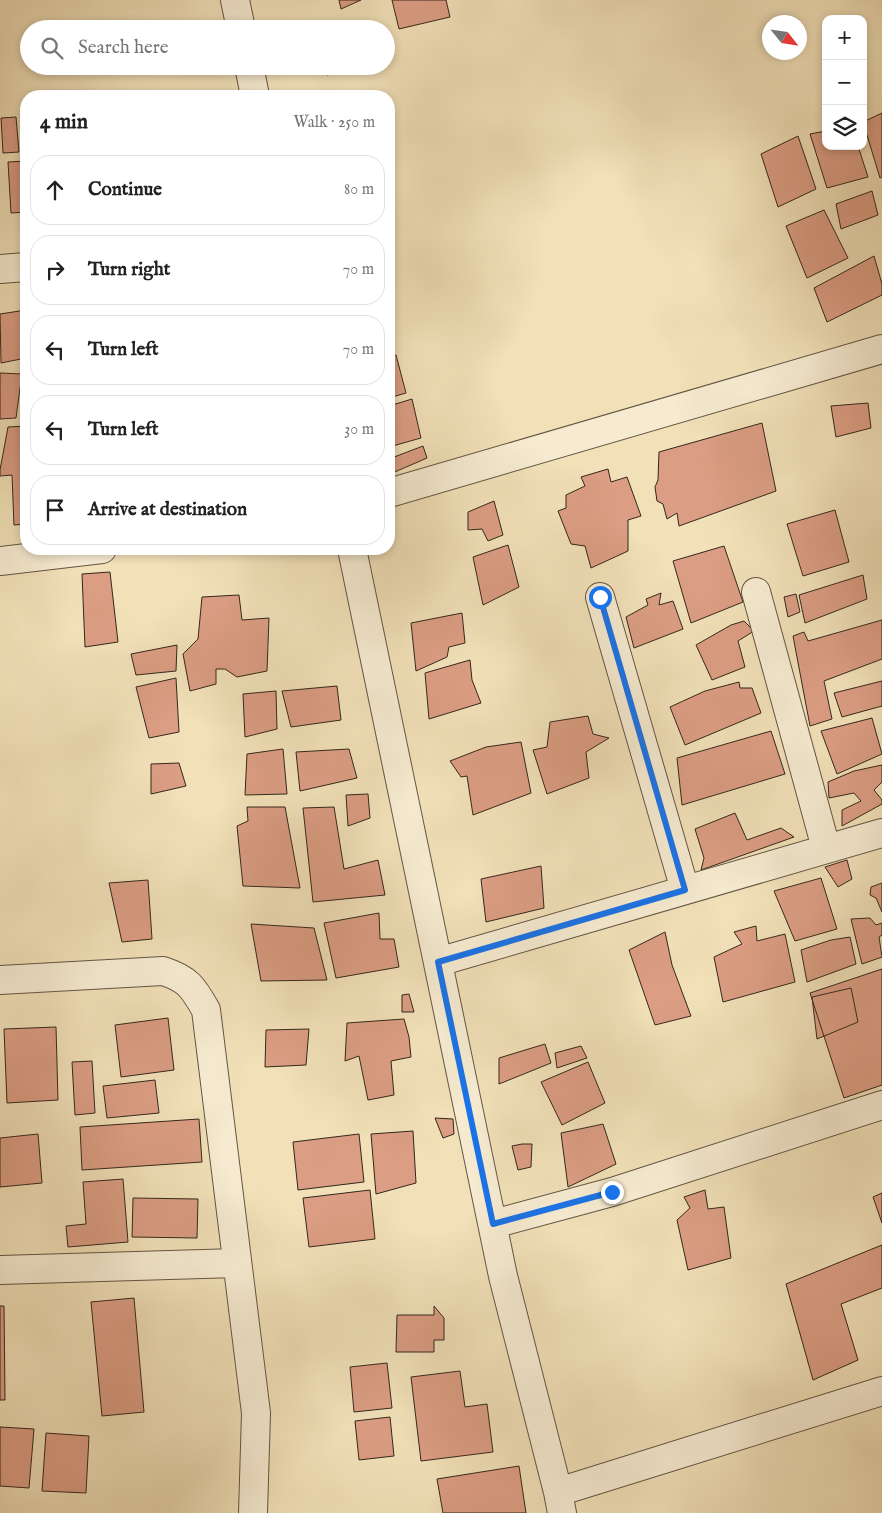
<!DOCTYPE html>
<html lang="en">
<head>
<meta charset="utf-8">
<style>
	:root { --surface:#fff; --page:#f2f2f2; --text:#222; --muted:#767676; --line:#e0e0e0 }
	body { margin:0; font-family:"IM FELL English",serif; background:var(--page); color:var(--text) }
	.controls { position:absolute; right:15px; top:15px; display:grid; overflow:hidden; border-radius:10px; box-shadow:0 2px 8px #0003 }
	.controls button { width:45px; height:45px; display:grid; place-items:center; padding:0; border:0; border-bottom:1px solid var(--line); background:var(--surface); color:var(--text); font:25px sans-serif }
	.compass { position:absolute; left:762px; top:15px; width:45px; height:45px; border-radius:50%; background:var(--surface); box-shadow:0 2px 8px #0003; rotate:120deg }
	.stop { position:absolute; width:15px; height:15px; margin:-11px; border:4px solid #1a73e8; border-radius:50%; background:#fff }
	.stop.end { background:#1a73e8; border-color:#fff; box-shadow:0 1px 5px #0008 }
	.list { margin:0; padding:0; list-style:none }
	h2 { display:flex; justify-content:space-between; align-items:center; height:65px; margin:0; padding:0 20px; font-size:21px }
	h2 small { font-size:16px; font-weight:400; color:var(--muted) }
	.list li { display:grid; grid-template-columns:32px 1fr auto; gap:15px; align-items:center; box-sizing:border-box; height:70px; margin:0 10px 10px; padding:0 10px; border:1px solid var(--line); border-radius:20px }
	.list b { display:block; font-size:19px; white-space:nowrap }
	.list em { font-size:16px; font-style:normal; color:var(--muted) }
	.icon { flex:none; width:28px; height:28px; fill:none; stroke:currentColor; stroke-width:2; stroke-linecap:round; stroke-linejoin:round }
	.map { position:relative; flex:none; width:882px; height:1513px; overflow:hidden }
	.search { position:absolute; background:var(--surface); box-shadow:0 2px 8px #0003; left:20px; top:20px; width:375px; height:55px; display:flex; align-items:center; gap:12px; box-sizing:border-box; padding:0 18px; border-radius:28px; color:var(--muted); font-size:19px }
	.panel { position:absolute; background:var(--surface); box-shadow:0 2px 8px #0003; left:20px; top:90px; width:375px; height:465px; border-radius:20px }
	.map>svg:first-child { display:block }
	.building { fill:#db9d83; stroke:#34271c }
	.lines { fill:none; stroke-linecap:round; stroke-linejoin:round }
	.minor-casing { stroke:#635543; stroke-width:30 }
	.minor { stroke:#f6ebd1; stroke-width:28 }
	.route { stroke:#1a73e8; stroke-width:6 }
</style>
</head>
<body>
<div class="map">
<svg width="882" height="1513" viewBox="0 0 882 1513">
	<rect width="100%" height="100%" fill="#f1e0b8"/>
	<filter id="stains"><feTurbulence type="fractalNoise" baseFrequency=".004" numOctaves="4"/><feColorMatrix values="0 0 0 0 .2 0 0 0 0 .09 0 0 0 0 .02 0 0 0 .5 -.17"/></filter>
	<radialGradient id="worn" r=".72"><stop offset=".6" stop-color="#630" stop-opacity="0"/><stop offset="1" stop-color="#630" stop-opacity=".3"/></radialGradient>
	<path class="building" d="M339,0H361L341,9Z
		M392,0H446L450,17L399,29Z
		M356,23L358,29H341Z
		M325,66H359L327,75Z
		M882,113V177L880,178L863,122Z
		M16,117L19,152L3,153L1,118Z
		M826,131V146H858L868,177L827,188L810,134Z
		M798,136L816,189L778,207L761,154Z
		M26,161V212L11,213L8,162Z
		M872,191L878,215L841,229L836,204Z
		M824,210L848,258L807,278L786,226Z
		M874,256L882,284V295L827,322L814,288Z
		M26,310V358L1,363L0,314Z
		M396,355L406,393L389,398V358Z
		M0,373L22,374L16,418L0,419Z
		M412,399L421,438L389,447V406Z
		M868,403L871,428L836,437L831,406Z
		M762,423L776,491L679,526L677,513L667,519L663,504L657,501L655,487L658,480L659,452Z
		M26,426V524L14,525L12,475L0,476V470L8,427Z
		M423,446L427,458L390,474L389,459Z
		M608,469L611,482L627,477L641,516L628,520V551L591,568L585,546L571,544L558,511L566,508V495L585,486L581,477Z
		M494,501L503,535L488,541L482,529L468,530V512Z
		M835,510L849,562L803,576L787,524Z
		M508,545L519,587L483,605L473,557Z
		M724,546L743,602L691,623L673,561Z
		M110,572L118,642L85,647L82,574Z
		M863,575L867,599L805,623L799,595Z
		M661,593L659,605L673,601L683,629L634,648L626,617L648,605L646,599Z
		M796,594L800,612L788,617L784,597Z
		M239,595L242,620L269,618L267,671L237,677L225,669H216V684L190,691L183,654L198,639L202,597Z
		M462,613L465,643L449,647L447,657L416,671L411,623Z
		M882,620V659L824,681L832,719L810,726L793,636L804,632L808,641Z
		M744,621L754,631L738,641L745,667L712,680L696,645L731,625Z
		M177,645L176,671L136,675L131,654Z
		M470,660L472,680L481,703L429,719L425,673Z
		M176,678L179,732L149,738L136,687Z
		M882,681V706L842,717L834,693Z
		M739,682L740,688H752L761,713L685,745L670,707L705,691Z
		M337,686L341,720L291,727L282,691Z
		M276,691L277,729L245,737L243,694Z
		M588,716L593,734L609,738L586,752L589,778L547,794L533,750L547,747L550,722Z
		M872,718L882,754L837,774L821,731Z
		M771,731L785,774L682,805L677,758Z
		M521,742L531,793L473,815L467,776L461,777L450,761L486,747Z
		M283,749L287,794L245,795L247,754Z
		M349,749L357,778L300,791L296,752Z
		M179,763L186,786L151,794V764Z
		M882,765V782L874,790L882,800V804L842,826V810L861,801L854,793L829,798L828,782L854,771Z
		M368,794L370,818L348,826L346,795Z
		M247,807H285L300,888L243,886L237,826L248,821Z
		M334,807L344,869L378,860L385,895L313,902L303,808Z
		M735,813L747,840L781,828L794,837L701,870L704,858L695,829Z
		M847,860L852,879L838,887L825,867Z
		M541,866L544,908L486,922L481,879Z
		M821,878L837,929L795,941L774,891Z
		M148,880L152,939L122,942L109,883Z
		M882,883V912L876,898L870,895L871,887Z
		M379,913L380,939H394L399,967L336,978L324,923Z
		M870,918L876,925L882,923V935L879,937L882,957L862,964L851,919Z
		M251,924L314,928L327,980L261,981Z
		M756,926L757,941L785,934L795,982L723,1002L714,957L742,944L734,932Z
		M665,932L672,965L691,1016L655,1025L629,950Z
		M850,937L856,964L807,982L801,950L831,940Z
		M882,969V1085L844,1098L810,993Z
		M851,988L858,1022L817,1039L812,997Z
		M409,994L414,1012H402V995Z
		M168,1018L174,1070L121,1077L115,1025Z
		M404,1019L409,1037L411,1057L391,1061L394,1095L368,1100L359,1056L345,1061L347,1023Z
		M56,1027L58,1100L7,1103L4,1029Z
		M309,1029L306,1065L265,1067L266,1030Z
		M545,1044L551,1063L499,1084V1058Z
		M581,1046L587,1058L557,1068L555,1053Z
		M92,1061L95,1113L75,1115L72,1062Z
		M588,1062L605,1103L562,1125L541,1082Z
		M155,1080L159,1113L107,1118L103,1086Z
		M435,1118L453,1119L454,1134L443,1138Z
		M199,1119L202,1162L82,1170L80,1127Z
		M603,1124L616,1164L568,1187L561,1133Z
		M413,1131L416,1183L376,1194L371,1134Z
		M38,1134L42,1183L0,1187V1138Z
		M359,1134L364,1182L298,1190L293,1142Z
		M522,1144H532L531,1167L518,1170L512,1146Z
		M123,1179L128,1242L68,1247L66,1226L86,1224L83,1182Z
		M370,1190L375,1239L309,1247L303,1198Z
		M705,1190L708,1209L724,1207L731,1258L688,1270L677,1220L690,1208L684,1197Z
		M882,1193V1223L873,1197Z
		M133,1198L198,1199L197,1238L132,1237Z
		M882,1245V1288L841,1304L858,1360L813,1380L786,1284Z
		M134,1298L144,1412L102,1416L91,1302Z
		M0,1306H4L5,1400H0Z
		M434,1306L444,1318V1340H434V1352H396L397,1315H434Z
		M387,1363L392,1408L354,1412L350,1367Z
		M460,1371L465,1407L487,1404L493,1452L421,1461L411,1377Z
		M390,1417L394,1456L359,1460L355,1421Z
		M0,1427L34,1429L29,1488L0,1486Z
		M46,1433L89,1436L86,1493L42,1491Z
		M519,1466L526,1513H443L437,1479Z"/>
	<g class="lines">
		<defs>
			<path id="minor" d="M235,0L241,29
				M249,66L255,96
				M0,269L26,267
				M389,493L882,349
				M352,549L503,1276L558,1492L562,1513
				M0,561L102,549
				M756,592L826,848
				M600,597L685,890
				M438,962L882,833
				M0,980L163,971C188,979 193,987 206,1010L256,1413L253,1513
				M493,1224L612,1192L882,1105
				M0,1270L237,1263
				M558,1492L882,1391"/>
		</defs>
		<use href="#minor" class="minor-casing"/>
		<use href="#minor" class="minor"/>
	</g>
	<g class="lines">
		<path class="route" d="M600,597L685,890L438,962L493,1224L612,1192"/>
	</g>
	<rect width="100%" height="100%" filter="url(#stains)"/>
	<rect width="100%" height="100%" fill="url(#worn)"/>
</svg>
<div class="controls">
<button>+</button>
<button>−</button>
<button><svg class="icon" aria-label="layers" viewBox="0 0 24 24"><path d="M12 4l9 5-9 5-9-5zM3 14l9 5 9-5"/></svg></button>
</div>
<svg class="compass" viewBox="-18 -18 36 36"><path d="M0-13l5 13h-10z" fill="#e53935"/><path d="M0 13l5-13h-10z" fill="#767676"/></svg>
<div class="stop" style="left:600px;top:597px"></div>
<div class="stop end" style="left:612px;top:1192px"></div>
<div class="search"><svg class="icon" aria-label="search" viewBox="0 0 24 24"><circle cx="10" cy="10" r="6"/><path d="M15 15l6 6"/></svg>Search here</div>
<section class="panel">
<h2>4 min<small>Walk · 250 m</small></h2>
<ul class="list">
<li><svg class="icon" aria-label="ahead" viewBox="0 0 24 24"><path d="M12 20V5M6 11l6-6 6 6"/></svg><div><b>Continue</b></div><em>80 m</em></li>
<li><svg class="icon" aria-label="right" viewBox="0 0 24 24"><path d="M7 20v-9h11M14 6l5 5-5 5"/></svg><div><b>Turn right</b></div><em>70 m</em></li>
<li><svg class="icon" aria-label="left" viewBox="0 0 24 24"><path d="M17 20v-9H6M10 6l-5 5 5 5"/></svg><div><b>Turn left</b></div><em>70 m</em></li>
<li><svg class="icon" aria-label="left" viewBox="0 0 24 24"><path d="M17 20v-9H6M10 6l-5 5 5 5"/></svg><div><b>Turn left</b></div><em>30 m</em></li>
<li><svg class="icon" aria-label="arrive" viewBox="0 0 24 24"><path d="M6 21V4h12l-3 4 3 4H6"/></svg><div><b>Arrive at destination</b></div></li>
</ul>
</section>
</div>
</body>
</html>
